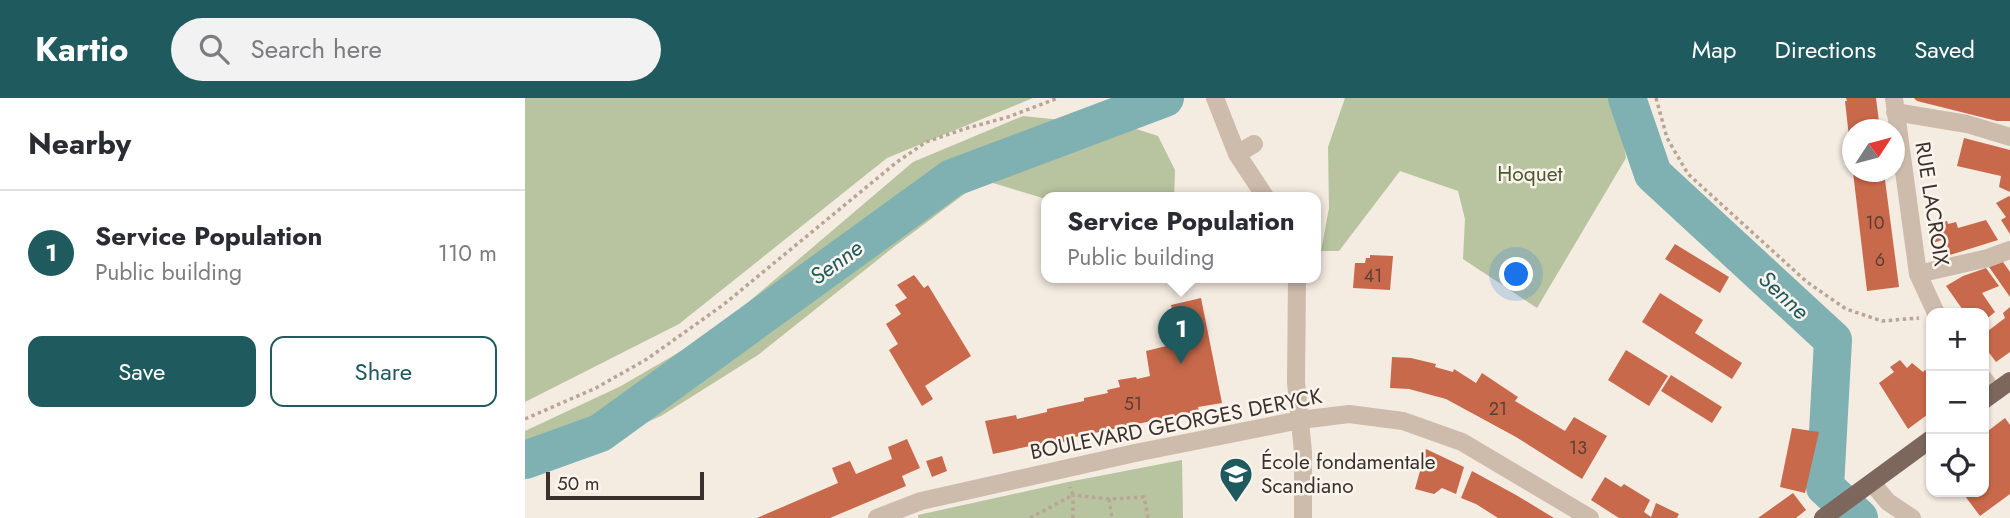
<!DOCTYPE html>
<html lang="en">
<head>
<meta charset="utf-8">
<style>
	:root { --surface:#fff; --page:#f2f2f3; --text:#2b2b33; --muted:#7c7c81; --line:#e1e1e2; --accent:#1f5a5e }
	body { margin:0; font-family:Jost,sans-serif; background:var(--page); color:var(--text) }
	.controls { position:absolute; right:21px; bottom:21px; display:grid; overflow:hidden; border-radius:14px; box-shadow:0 2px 5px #0004 }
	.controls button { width:63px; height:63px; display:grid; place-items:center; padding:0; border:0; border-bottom:2px solid var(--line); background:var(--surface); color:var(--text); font:35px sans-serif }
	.compass { position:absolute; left:1317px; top:21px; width:63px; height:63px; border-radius:50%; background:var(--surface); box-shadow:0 2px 5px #0004; rotate:54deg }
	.scale { position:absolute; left:21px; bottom:18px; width:158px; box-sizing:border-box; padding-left:7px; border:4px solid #3b302b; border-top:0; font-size:19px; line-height:24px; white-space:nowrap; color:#3b302b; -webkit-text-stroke:5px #fbf5ee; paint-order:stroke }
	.you { position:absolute; left:992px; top:177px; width:24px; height:24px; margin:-18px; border:5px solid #fff; border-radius:50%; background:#1a73e8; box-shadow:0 0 0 10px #1a73e833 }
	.badge { display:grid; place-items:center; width:46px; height:46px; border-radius:50%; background:var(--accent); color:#fff; font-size:23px; font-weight:700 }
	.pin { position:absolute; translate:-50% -58px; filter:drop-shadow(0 2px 4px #0008) }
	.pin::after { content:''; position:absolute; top:37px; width:24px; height:21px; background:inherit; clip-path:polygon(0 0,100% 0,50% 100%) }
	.popup { position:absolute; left:516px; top:94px; width:280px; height:91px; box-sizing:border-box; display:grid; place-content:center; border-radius:14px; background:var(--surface); filter:drop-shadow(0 2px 5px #0005); font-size:23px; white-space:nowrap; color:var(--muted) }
	.popup b { font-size:26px; color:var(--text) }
	.popup::after { content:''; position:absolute; left:50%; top:100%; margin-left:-14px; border:14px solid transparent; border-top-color:var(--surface) }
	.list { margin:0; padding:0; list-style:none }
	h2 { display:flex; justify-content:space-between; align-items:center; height:91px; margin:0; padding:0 28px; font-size:30px }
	h2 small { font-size:23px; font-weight:400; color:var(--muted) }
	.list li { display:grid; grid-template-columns:46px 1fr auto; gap:21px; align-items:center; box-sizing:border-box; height:126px; padding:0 28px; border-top:2px solid var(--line) }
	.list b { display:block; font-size:26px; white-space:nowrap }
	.list p { margin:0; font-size:23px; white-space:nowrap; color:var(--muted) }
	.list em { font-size:23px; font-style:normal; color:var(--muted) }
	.actions { display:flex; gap:14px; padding:21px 28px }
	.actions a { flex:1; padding:16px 0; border:2px solid var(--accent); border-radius:14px; text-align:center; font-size:24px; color:var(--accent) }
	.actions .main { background:var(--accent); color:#fff }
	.icon { flex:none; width:38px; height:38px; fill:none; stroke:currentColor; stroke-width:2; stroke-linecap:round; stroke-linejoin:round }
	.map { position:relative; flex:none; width:1485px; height:420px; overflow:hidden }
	header { display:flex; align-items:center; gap:42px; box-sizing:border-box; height:98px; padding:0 35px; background:var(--accent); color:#fff }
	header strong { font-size:33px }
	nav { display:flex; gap:38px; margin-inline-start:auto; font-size:24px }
	.search { width:490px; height:63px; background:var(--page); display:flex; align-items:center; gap:18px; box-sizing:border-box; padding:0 24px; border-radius:38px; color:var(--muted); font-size:26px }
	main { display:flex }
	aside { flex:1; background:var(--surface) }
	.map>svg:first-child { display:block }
	.green { fill:#b8c4a0 }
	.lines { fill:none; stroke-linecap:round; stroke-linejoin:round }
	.river { stroke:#7fb0b2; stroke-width:38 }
	.building { fill:#c8694b }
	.path { stroke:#b9a596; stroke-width:3.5; stroke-dasharray:3.5 3.5; stroke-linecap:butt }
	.minor { stroke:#cdbbac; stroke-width:18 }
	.major { stroke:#7d675c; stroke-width:18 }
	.labels { text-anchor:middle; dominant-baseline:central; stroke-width:5; stroke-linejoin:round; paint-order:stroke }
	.number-label { font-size:18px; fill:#5e3e33 }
	.park-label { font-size:21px; fill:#4a5a2e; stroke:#fbf5ee }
	.street-label { font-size:21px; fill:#3b302b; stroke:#fbf5ee }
	.poi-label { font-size:21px; fill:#3b302b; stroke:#fbf5ee; text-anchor:start }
	.water-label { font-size:23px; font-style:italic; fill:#1f5a5e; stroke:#fbf5ee }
</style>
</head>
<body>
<header>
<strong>Kartio</strong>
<div class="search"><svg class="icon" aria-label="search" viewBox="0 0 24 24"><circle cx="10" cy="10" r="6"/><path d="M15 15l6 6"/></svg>Search here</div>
<nav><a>Map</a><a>Directions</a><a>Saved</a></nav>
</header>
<main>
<aside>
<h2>Nearby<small></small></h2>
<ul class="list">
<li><span class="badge">1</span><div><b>Service Population</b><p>Public building</p></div><em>110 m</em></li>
</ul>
<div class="actions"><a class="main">Save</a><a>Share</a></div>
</aside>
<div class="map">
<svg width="1485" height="420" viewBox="0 0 1485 420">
	<rect width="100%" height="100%" fill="#f4ebe1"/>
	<path class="green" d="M0,0H508L362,60L154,226L0,304Z
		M820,0H1117L1093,15L1101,60L1012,210L938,161L940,121L933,93L875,73L814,153H796L804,110L803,49Z
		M498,18L605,29L633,38L650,72L649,100L521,101L458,82L370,148L233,257L136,318L0,379V333L96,288L187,235L388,64Z
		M657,362L658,420H393V417L543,384Z"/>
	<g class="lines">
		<path class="river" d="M1102,0L1128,76L1308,242L1300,389L1334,420
			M0,362L75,335L427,80L640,0"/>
	</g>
	<path class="building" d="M1321,0H1351L1355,32H1328V57H1326L1320,3H1322Z
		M1389,0H1485V23H1472L1392,3Z
		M1439,40L1485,52V94L1474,89L1476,78L1432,68Z
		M1328,74H1359L1374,189L1342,193Z
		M1484,98L1485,99V136L1476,122L1481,119L1471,105Z
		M1461,122L1473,142L1425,157L1420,141L1408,145L1403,129L1422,123L1423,126L1431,124L1433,130Z
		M1150,146L1204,179L1195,195L1140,161Z
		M845,157L868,158L865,192L828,190L830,165H840L841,160H845Z
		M1478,164L1485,174V199L1464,169Z
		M1461,170L1474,188L1457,195L1470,214L1459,223V215H1440L1421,188L1438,178Z
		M389,177L399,190L403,187L446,258L400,288L408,301L397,308L364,252L373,246L361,226L376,216L370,207L382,200L372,187Z
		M1135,195L1178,222L1170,235L1217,265L1207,281L1117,224Z
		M676,200L697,305L673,309L674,313L541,341L542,343L530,346L529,343L468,356L460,323L491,317L492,321L522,314V311L559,303V300L583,295L582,292L595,289L593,282L611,279L612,281L625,278L621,253L654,245L646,207Z
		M1485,209V254L1471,264L1459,248V236L1480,220L1478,215Z
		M1101,252L1143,278L1124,308L1083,282Z
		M867,259L886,260L911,266L910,269L928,274L929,271L951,285L957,275L993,299L990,303L1040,333L1049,319L1082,338L1057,381L991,339L921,301L884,291L865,290Z
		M1375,262L1382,270L1387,265L1398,274L1400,272L1406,278V314L1383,331L1354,285L1369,274L1365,269Z
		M1146,277L1197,309L1187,325L1136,293Z
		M1480,320L1485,327V396L1455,418L1437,394H1459V336Z
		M1267,330L1294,334L1280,395L1255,389Z
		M382,341L395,370L377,378L381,388L305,420H232L313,385L307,370L325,363L331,376L367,361L363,349Z
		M901,351L939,369L931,396L917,390L909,396L890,391Z
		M417,358L422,373L407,379L401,363Z
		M947,373L991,397L1029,420H973L951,406L936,400Z
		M1080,379L1096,389L1099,386L1125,402L1119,414L1126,419L1131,405L1154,416L1152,420H1094L1066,402Z
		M1268,395L1281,412L1271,420H1233Z"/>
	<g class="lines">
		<path class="path" d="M1131,0L1142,40L1163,76L1282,184L1321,211L1357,223L1394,220
			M0,321L71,290L122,261L198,207L372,64L401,44L439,31L483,19L533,0
			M584,401L587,420
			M505,420L548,397L545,389
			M548,420V397L584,401L619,399L623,420"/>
		<path class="minor" d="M690,0L712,56L741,100
			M1369,0L1393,176L1411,215
			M1370,14L1442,26L1485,39
			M712,56L729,46
			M1393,176L1463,160L1485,152
			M772,180L771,284L778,354V420
			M1459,281L1468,294
			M1347,385L1363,404L1387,420
			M352,420L396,403L610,355L775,322L824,316L878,323L937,344L1065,420"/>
		<path class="major" d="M1459,302L1485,283
			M1298,420L1406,341"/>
	</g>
	<defs>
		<symbol id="school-pin" viewBox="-11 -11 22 30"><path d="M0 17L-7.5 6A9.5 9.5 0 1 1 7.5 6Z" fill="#1f5a5e" stroke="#fbf5ee"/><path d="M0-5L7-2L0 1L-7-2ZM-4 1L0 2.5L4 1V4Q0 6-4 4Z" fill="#fff"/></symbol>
	</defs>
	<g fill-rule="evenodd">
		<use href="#school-pin" x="692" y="357" width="38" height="52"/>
	</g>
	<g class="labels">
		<g class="number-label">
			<text x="1350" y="125">10</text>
			<text x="1355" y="162">6</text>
			<text x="848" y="178">41</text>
			<text x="608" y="306">51</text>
			<text x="973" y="311">21</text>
			<text x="1053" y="350">13</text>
		</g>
		<g class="park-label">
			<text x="1005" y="76">Hoquet</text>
		</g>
		<g class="street-label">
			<text transform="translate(1407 106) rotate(81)">RUE LACROIX</text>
			<text transform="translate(651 326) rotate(-11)">BOULEVARD GEORGES DERYCK</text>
		</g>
		<g class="poi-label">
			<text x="736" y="364">École fondamentale<tspan x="736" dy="24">Scandiano</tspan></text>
		</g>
		<g class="water-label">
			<text transform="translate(311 164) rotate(-36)">Senne</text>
			<text transform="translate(1259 197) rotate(43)">Senne</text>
		</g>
	</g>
</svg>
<div class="controls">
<button>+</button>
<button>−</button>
<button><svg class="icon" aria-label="locate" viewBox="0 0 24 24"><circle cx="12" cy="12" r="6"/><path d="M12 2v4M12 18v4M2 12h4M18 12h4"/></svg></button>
</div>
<svg class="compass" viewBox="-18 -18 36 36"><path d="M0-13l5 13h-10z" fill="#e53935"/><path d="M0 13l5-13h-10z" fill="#7c7c81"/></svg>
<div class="scale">50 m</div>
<div class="you"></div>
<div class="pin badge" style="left:656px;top:266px">1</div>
<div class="popup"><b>Service Population</b>Public building</div>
</div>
</main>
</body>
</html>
